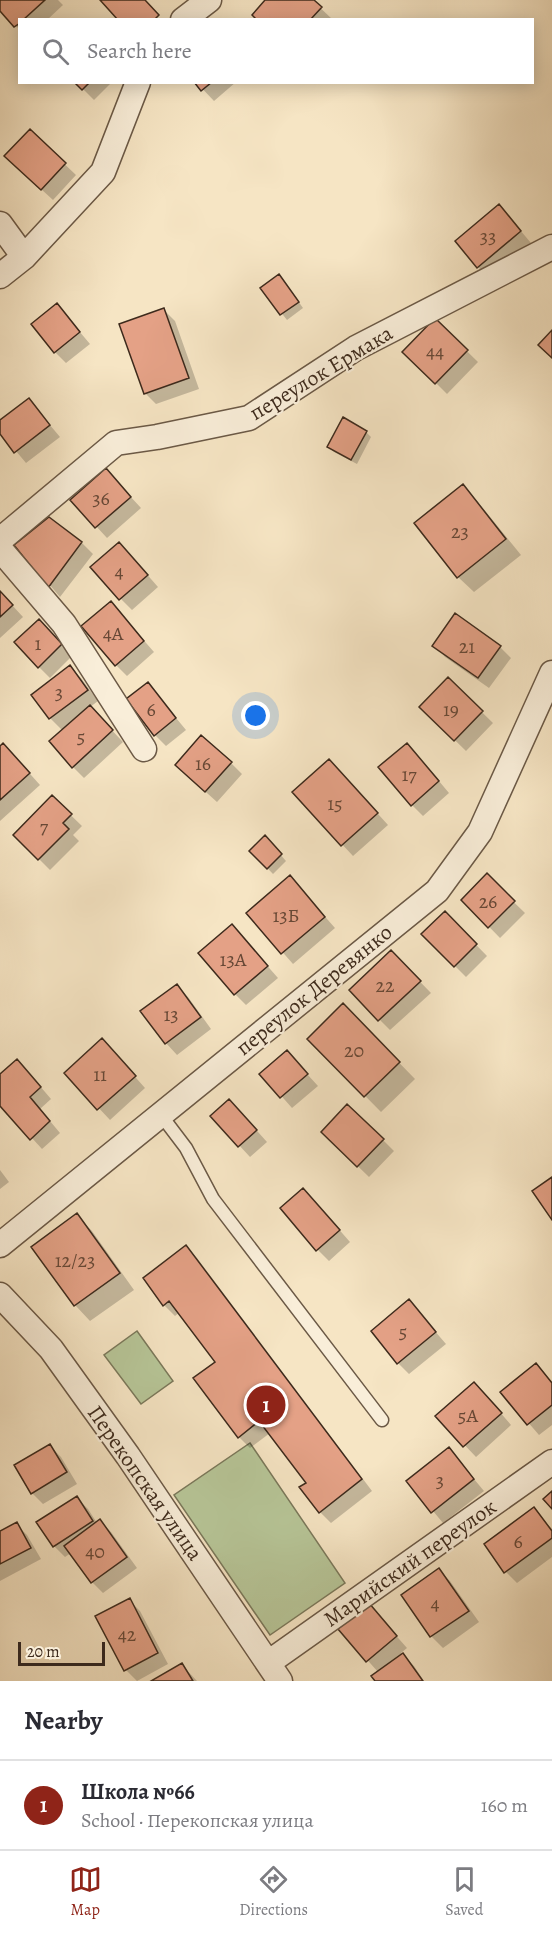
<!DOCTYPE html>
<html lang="en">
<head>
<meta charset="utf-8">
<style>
	:root { --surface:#fff; --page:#f7f7f7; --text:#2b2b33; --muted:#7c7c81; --line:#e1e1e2; --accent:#8f2418 }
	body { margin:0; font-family:Alegreya,serif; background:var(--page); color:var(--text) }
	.scale { position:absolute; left:18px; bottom:15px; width:87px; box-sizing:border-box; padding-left:6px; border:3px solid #3d2a1c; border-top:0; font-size:16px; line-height:21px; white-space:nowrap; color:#3d2a1c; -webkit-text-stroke:4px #f9eed9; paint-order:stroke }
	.you { position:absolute; left:256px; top:716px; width:21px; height:21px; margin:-15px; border:4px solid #fff; border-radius:50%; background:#1a73e8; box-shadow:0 0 0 9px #1a73e833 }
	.badge { display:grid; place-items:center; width:39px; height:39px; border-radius:50%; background:var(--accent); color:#fff; font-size:20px; font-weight:700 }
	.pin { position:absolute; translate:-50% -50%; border:3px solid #fff; box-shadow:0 2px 6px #0006 }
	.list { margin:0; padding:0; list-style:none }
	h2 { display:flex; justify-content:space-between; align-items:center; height:78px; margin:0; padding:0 24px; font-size:26px }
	h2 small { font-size:20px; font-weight:400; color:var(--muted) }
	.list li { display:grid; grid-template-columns:39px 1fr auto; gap:18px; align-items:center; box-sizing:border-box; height:90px; padding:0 24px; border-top:2px solid var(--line) }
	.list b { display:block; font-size:22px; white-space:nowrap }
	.list p { margin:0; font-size:20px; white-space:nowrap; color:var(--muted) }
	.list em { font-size:20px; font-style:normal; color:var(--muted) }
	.icon { flex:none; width:33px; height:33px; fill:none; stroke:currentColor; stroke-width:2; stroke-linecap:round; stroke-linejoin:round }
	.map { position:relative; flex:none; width:552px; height:1681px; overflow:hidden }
	.search { position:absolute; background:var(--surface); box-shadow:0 3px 15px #0003; left:18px; right:18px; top:18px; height:66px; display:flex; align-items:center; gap:15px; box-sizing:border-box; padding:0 21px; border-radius:0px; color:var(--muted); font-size:22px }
	.sheet { height:168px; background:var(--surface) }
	nav { display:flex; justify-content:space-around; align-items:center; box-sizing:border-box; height:84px; border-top:2px solid var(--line); background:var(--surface); font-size:16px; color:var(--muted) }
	nav a { display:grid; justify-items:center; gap:3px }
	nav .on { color:var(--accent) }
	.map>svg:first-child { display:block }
	.green { fill:#b7c698; stroke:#7a785a; stroke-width:1.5 }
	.shadow { fill:#0003 }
	.building { fill:#e4a186; stroke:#3d2a1c; stroke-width:1.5 }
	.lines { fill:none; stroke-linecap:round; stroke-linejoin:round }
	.lane-casing { stroke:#6b5946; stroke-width:15 }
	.street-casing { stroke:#6b5946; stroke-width:27 }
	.lane { stroke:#f9eed9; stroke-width:12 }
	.street { stroke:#f9eed9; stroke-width:24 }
	.labels { text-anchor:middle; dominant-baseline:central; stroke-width:4.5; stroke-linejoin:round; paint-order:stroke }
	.number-label { font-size:20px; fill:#674836 }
	.street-label { font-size:22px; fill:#3d2a1c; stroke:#f9eed9 }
</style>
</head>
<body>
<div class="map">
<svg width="552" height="1681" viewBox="0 0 552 1681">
	<rect width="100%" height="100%" fill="#f6e5c4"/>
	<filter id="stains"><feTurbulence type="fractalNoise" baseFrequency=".00333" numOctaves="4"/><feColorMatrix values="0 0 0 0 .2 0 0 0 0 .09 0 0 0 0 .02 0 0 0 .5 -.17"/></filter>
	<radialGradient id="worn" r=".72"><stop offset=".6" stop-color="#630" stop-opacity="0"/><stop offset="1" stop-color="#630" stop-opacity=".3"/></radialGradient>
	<path class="green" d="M137,1331L173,1381L141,1404L104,1355Z
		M250,1443L345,1583L270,1635L174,1495Z"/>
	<path class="shadow" d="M0,0H58L63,5L47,20H20V30L0,9Z
		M268,0H312L332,19L259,20Z
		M76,82H112L94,100Z
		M196,82H236L214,101Z
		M30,131L76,175L53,200L17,167Z
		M510,218L531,243L489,278L478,267Z
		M284,281L303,308L287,320L262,288Z
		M57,305L90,344L66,363L55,352Z
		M164,310L175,321L199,389L156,404L145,393Z
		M435,320L478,362L447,394L405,352Z
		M29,400L60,437L26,463L0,432V422Z
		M366,432L371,437L357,464L334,452L329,447Z
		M106,470L141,508L107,538L72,500Z
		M463,486L478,502L521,555L474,592L458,577Z
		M49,519L82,543L93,554L60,597L16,545Z
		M130,555L158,587L132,610L121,599Z
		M0,592L23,617L0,638Z
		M111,603L154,652L127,676L116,665Z
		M39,621L72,656L50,678L39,667Z
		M434,645L500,647L511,658L489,688L445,657Z
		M70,667L81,678L98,701L90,707L123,742L84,778L73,767L63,731L50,718Z
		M448,679L493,723L466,751L421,707Z
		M148,684L186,730L166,746L155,735Z
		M0,748L14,756L40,785L0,821Z
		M418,756L449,793L423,816L412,805Z
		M231,763L242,774L217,802L188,776Z
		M340,772L388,825L353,856L294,793Z
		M52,797L82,826L73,835L79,841L50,870L15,835Z
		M265,837L286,861L273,874L251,851Z
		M487,876L525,913L500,938L463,900Z
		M290,877L335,928L293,964L248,913Z
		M445,913L487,956L466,977L423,934Z
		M232,926L278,978L246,1005L235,994Z
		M391,952L431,993L390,1030L379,1019Z
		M177,986L188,997L211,1029L177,1055L166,1043L142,1012Z
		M343,1005L415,1079L381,1112L309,1039Z
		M113,1052L145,1088L110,1120L66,1073Z
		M287,1052L318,1086L292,1108L262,1074Z
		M28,1072L51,1099L40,1109L60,1133L42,1149L0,1103V1076Z
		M240,1112L267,1142L250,1157L212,1116Z
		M383,1140L394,1151L369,1177L334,1143Z
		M0,1170L9,1182L0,1189Z
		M314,1201L350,1242L329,1261L318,1250Z
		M77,1215L92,1231L134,1290L90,1321L75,1305Z
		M186,1247L197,1258L372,1491L331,1523L320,1512L308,1483L270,1433L250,1448L239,1437L217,1362L180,1312L175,1316L164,1305Z
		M409,1301L446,1344L409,1374L398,1363Z
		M536,1365L552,1382V1425L539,1435L502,1392Z
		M485,1395L511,1425L476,1457L437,1416Z
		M50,1446L61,1457L77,1484L43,1504L32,1493Z
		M449,1449L484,1491L443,1523L408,1481Z
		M77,1498L88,1509L97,1523L100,1521L111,1532L137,1568L103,1593L92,1582L71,1553L65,1557L54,1546Z
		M534,1509L552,1529V1557L517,1583L506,1572Z
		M16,1524L27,1535L41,1559L0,1581V1532Z
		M439,1570L450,1581L479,1622L443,1648L432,1637L403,1595Z
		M129,1600L140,1611L168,1664L137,1681L126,1670Z
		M369,1605L407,1648L401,1653L414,1666L424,1681H377L378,1672L340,1629Z
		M181,1664L197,1681H154Z"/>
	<path class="building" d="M0,0H45L23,20H20V23L14,27L0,11Z
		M100,0H145L159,15L154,20H118Z
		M265,0H314L322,7L310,20H257L252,15Z
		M74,82H90L82,90Z
		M194,82H212L201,91Z
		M30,129L66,163L41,190L4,156Z
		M499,204L521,231L477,268L455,241Z
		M279,274L299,302L280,315L260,288Z
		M57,303L80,332L54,353L31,324Z
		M164,308L189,378L144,394L119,324Z
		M435,318L468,350L435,384L402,352Z
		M552,330V358L538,345Z
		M29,398L50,425L14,453L0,434V420Z
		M343,417L367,431L351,460L327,447Z
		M106,468L131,497L95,528L70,500Z
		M463,484L506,539L457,578L414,523Z
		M49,517L82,542L48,588L14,545Z
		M119,542L148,575L119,600L90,567Z
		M0,591L13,605L0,617Z
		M111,601L144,641L115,666L81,626Z
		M455,613L501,646L478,678L432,646Z
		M39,619L62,644L38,668L14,642Z
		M70,665L88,690L49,719L31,695Z
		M448,677L483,711L454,741L419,707Z
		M148,682L176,718L154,736L126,699Z
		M90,705L113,730L72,768L49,741Z
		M201,735L232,762L205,792L175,765Z
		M3,743L30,773L0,800V746Z
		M407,743L439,781L411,806L378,767Z
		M329,759L378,813L341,846L292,792Z
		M52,795L72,814L63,823L69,829L38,860L13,835Z
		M265,835L282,854L267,869L249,851Z
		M487,873L515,901L488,928L461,900Z
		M290,875L325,917L281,954L246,913Z
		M445,911L477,944L454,967L421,934Z
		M232,924L268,966L234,995L198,953Z
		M391,950L421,981L378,1021L349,990Z
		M177,984L201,1017L165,1044L140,1011Z
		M343,1003L400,1062L364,1097L307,1039Z
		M102,1038L136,1076L97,1110L64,1073Z
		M287,1050L308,1074L280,1098L259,1074Z
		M17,1059L41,1087L30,1097L50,1121L30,1140L0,1106V1074Z
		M229,1099L257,1130L238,1147L210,1116Z
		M347,1104L384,1139L357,1167L321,1132Z
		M552,1177V1220L532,1191Z
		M303,1188L340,1230L316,1251L280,1208Z
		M77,1213L120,1273L74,1306L31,1247Z
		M186,1245L362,1479L319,1513L299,1487L306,1483L259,1421L238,1438L193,1378L215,1362L169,1301L163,1306L143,1278Z
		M409,1299L436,1332L397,1364L371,1331Z
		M536,1363L552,1383V1405L527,1425L500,1392Z
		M474,1382L502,1413L463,1447L435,1416Z
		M50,1444L67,1472L31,1494L14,1465Z
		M449,1447L474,1479L431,1513L406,1481Z
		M552,1491V1509L543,1499Z
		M77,1496L93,1521L53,1547L36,1522Z
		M534,1507L552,1531V1538L504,1573L484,1544Z
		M100,1519L127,1557L91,1583L64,1546Z
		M17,1522L31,1548L0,1564V1531Z
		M439,1568L469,1611L430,1637L401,1595Z
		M130,1598L158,1653L124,1671L95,1616Z
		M369,1603L397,1636L366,1662L338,1629Z
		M403,1653L423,1681H375L371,1676Z
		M182,1663L193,1681H151Z"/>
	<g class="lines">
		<defs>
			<path id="lane" d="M161,1115L186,1148L213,1199L382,1420"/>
			<path id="street" d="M183,20L209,0
				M0,224L24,257
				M0,276L24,257L103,172L138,82
				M0,540L116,443L157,437L249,418L356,348L552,247
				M0,549L64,624L144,749
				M0,1245L437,891L480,832L552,673
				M0,1295L51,1349L128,1456L280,1681
				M268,1663L552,1462"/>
		</defs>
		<use href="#lane" class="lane-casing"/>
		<use href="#street" class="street-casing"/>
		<use href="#lane" class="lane"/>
		<use href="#street" class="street"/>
	</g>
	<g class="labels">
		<g class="number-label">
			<text x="488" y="236">33</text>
			<text x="435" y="351">44</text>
			<text x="101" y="498">36</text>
			<text x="460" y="531">23</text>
			<text x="119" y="571">4</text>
			<text x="113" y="633">4А</text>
			<text x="38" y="643">1</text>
			<text x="467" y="646">21</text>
			<text x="59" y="692">3</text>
			<text x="151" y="709">6</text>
			<text x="451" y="709">19</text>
			<text x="81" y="736">5</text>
			<text x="203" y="763">16</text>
			<text x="409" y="774">17</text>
			<text x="335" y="803">15</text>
			<text x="44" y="826">7</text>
			<text x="488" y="901">26</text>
			<text x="286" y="915">13Б</text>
			<text x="233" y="959">13А</text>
			<text x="385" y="985">22</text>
			<text x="171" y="1014">13</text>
			<text x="354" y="1050">20</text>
			<text x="100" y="1074">11</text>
			<text x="75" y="1260">12/23</text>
			<text x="403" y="1331">5</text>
			<text x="468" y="1415">5А</text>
			<text x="440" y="1480">3</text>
			<text x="518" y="1541">6</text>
			<text x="95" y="1551">40</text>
			<text x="435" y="1603">4</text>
			<text x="127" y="1634">42</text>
		</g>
		<g class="street-label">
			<text transform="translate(321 373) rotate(-31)">переулок Ермака</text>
			<text transform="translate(314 990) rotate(-39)">переулок Деревянко</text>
			<text transform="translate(145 1483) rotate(55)">Перекопская улица</text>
			<text transform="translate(410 1563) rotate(-35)">Марийский переулок</text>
		</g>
	</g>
	<rect width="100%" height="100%" filter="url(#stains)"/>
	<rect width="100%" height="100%" fill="url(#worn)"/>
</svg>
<div class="scale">20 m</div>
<div class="you"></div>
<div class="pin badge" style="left:266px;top:1405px">1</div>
<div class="search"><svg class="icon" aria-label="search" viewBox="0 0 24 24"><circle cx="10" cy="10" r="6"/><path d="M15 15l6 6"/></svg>Search here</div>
</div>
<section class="sheet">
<h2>Nearby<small></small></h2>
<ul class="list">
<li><span class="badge">1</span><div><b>Школа №66</b><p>School · Перекопская улица</p></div><em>160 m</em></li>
</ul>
</section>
<nav>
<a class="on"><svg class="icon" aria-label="map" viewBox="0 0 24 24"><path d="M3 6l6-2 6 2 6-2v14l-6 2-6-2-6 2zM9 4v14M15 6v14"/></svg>Map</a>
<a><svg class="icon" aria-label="directions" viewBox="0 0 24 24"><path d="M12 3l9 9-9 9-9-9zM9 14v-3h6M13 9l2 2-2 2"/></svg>Directions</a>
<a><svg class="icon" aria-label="saved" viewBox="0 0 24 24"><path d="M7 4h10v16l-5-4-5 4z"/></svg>Saved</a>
</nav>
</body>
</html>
